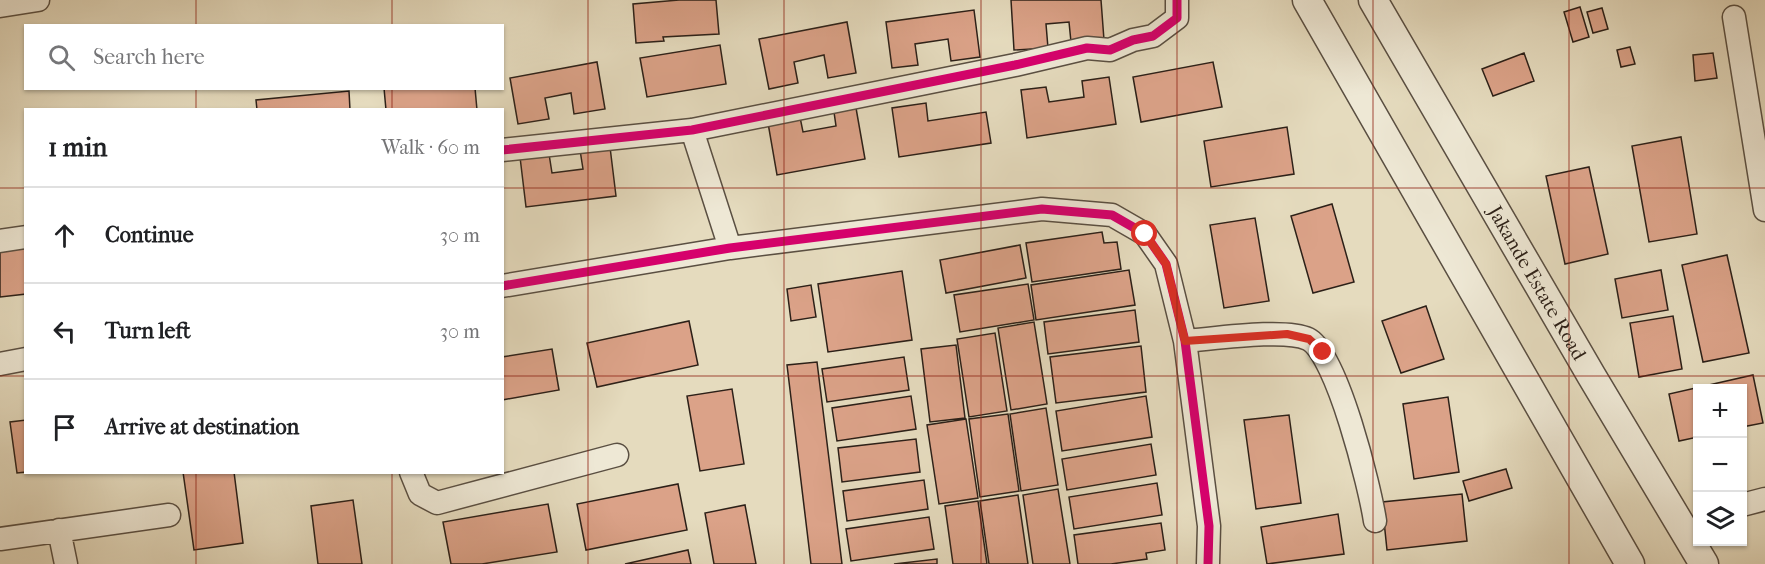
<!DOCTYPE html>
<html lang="en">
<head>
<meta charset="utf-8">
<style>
	:root { --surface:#fff; --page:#f2f2f2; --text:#202124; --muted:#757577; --line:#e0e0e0 }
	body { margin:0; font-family:"IM FELL French Canon",serif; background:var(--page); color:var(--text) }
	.controls { position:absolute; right:18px; bottom:18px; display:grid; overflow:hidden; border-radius:0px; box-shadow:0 2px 4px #0004 }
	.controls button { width:54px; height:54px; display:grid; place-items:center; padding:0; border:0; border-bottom:2px solid var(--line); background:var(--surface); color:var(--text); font:30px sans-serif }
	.stop { position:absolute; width:18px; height:18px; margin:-14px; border:4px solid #d93025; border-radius:50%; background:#fff }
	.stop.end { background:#d93025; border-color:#fff; box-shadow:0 2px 6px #0008 }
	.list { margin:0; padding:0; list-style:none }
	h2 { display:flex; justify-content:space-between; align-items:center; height:78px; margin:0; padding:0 24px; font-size:26px }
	h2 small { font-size:20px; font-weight:400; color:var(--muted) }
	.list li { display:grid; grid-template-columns:39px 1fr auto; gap:18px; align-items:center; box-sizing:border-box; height:96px; padding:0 24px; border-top:2px solid var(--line) }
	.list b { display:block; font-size:22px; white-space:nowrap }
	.list em { font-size:20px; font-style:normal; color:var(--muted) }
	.icon { flex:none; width:33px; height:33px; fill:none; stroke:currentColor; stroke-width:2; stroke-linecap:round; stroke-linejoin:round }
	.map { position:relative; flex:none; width:1765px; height:564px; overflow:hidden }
	.search { position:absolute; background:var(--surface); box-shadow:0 2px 4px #0004; left:24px; top:24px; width:480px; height:66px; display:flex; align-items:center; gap:15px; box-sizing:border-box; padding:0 21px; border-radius:0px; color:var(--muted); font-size:22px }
	.panel { position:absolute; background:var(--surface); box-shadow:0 2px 4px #0004; left:24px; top:108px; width:480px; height:366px; border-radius:0px }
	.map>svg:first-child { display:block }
	.building { fill:#dba288; stroke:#2c2018; stroke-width:1.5 }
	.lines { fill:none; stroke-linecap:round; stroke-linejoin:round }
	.minor-casing { stroke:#5a4f42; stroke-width:25 }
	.tertiary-casing { stroke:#5a4f42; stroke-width:31 }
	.minor { stroke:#eee8d5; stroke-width:22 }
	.tertiary { stroke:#eee8d5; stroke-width:28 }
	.cycleway-casing { stroke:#eee8d5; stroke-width:13 }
	.cycleway { stroke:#d6006c; stroke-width:9 }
	.route { stroke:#d93025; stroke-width:8 }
	.grid { fill:none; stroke:#8f2418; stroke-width:1.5; stroke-opacity:0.55 }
	.labels { text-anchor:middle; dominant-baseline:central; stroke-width:5; stroke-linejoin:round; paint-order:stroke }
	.street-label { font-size:20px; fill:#2c2018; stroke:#eee8d5 }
</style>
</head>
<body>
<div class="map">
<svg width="1765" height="564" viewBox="0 0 1765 564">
	<rect width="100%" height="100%" fill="#e5dbbe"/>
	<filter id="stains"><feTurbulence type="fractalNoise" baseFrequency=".00333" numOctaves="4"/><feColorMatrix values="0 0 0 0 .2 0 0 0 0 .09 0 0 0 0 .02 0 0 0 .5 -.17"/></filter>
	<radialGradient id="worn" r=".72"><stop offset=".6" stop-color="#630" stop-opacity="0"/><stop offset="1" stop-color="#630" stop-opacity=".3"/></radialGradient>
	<path class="building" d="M679,0H716L719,34L663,37L664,41L636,43L633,4Z
		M1011,0H1101L1104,40L1071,42L1069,22L1046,24L1048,48L1014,50Z
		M1580,7L1589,37L1573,42L1564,12Z
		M1602,8L1608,29L1593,33L1587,12Z
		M974,10L980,57L951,61L948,39L915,44L918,65L892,68L886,22Z
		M847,22L856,73L828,78L824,55L794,62L798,83L769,89L759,39Z
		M720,45L726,84L647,97L640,58Z
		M1630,47L1635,64L1621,67L1617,50Z
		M1524,53L1534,81L1493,96L1482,69Z
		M1713,53L1717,78L1695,81L1693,55Z
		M597,62L605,109L574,114L571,93L545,98L549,119L518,124L510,78Z
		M1213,62L1222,107L1141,122L1133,77Z
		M1109,77L1116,124L1027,138L1021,90L1046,87L1049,102L1084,97L1082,81Z
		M384,88H475L477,110H386Z
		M349,91L350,110H257L256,100Z
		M926,103L928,121L986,112L991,143L899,157L892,108Z
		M856,108L865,159L777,175L768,123L800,117L803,132L836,126L834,112Z
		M1287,127L1294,174L1211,187L1204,141Z
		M1681,137L1697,234L1649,242L1632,146Z
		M610,147L616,196L526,207L520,157L549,154L552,173L583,169L580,150Z
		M1589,167L1608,254L1565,264L1546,176Z
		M1332,204L1354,282L1313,293L1291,216Z
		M1255,218L1269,301L1224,308L1210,225Z
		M1102,232L1104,243L1117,242L1121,269L1032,282L1026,243Z
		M26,245V294L0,297V249Z
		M1020,245L1026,278L946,293L940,260Z
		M1727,255L1749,353L1703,362L1682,265Z
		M1129,270L1135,305L1036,320L1031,285Z
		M1661,270L1668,310L1622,318L1615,279Z
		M902,271L912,340L828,352L818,284Z
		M1028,284L1034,320L960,332L954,295Z
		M811,285L816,317L791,321L787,289Z
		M1426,306L1444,359L1401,373L1382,321Z
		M1135,310L1139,342L1048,354L1044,322Z
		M1673,316L1682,369L1639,377L1630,323Z
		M689,321L698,365L597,387L587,343Z
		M1034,322L1047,404L1011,410L998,328Z
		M995,333L1007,411L969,417L957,339Z
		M956,345L965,418L930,422L921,349Z
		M1141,346L1146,392L1056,403L1050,357Z
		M552,349L559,390L502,400V357Z
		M904,357L909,390L827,402L822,369Z
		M817,362L842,564H811L787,365Z
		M1753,375L1763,423L1742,427V388H1698V437L1679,441L1669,394Z
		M732,389L744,464L700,471L687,396Z
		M911,396L916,429L837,441L832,408Z
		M1146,396L1152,437L1062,451L1056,411Z
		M1448,397L1459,472L1414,479L1403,404Z
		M1046,408L1058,485L1021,491L1010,414Z
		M1008,414L1019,491L980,497L969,419Z
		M1289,415L1301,503L1256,509L1244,420Z
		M966,419L978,498L939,504L927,425Z
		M26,420V472L17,473L10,422Z
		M916,439L920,472L842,482L838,448Z
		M1151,444L1156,475L1067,490L1062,459Z
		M1506,469L1512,488L1469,501L1463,481Z
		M183,472H234L243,543L194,550Z
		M924,480L928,509L847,521L843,491Z
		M1157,483L1162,515L1074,529L1069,497Z
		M678,484L687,530L586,550L577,504Z
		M1058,489L1070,564H1033L1023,495Z
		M1462,494L1467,541L1387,550L1382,502Z
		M1018,495L1028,564H989L980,501Z
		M353,500L362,564H318L311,506Z
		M978,501L987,564H953L945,506Z
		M548,504L557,552L482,564H451L443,522Z
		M745,505L756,564H714L705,513Z
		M1338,514L1344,554L1267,564L1261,527Z
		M929,517L934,549L851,561L846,529Z
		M1161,523L1165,550L1146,553L1147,559L1111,564H1078L1074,535Z
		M688,550L691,564H625Z
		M937,559V564H894Z"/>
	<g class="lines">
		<defs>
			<path id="minor" d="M0,6L38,0
				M1734,17L1765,210
				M692,130L730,248
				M502,150L692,130L1015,65L1087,48L1110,50L1133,40L1153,36L1177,18V0
				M0,241L26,237
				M502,286L730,248L1042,209L1112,215L1145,234L1166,264L1185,341L1209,526L1208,564
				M1185,341C1213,339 1285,328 1308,339C1337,353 1370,488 1375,521
				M0,364L26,359
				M411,472L420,494L437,503L617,455
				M1742,505L1765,499
				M59,530L66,564
				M0,539L169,515"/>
			<g id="tertiary">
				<path d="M1307,0L1630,564"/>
				<path id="s1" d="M1373,0L1591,375L1704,564"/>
			</g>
		</defs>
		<use href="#minor" class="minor-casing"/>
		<use href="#tertiary" class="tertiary-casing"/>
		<use href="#minor" class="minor"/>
		<use href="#tertiary" class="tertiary"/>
		<defs>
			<path id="cycleway" d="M502,150L692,130L1015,65L1087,48L1110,50L1133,40L1153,36L1177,18V0
				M502,286L730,248L1042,209L1112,215L1145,234L1166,264L1185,341L1209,526L1208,564"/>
		</defs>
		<use href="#cycleway" class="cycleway-casing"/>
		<use href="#cycleway" class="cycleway"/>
	</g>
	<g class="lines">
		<path class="route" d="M1145,234L1166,264L1185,341L1287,334L1309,339L1323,352"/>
	</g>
	<path class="grid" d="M196,0V26M392,0V26M588,0V564M784,0V564M981,0V564M1177,0V564M1373,0V564M1569,0V564M196,88V110M392,88V110M0,188H26M502,188H1765M0,376H26M502,376H1765M196,472V564M392,472V564"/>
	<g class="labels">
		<g class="street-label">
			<text stroke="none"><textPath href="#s1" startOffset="327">Jakande Estate Road</textPath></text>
		</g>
	</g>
	<rect width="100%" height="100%" filter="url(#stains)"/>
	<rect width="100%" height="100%" fill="url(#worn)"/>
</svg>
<div class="controls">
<button>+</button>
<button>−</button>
<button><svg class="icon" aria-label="layers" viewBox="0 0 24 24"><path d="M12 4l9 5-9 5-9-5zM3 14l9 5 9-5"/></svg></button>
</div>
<div class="stop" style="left:1145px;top:234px"></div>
<div class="stop end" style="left:1323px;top:352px"></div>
<div class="search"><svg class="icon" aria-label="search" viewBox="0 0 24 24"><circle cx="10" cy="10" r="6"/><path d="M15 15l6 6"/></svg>Search here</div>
<section class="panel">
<h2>1 min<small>Walk · 60 m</small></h2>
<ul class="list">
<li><svg class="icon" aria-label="ahead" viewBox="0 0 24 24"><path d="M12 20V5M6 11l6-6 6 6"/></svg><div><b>Continue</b></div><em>30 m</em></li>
<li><svg class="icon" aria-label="left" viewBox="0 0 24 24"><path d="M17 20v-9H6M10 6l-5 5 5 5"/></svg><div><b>Turn left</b></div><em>30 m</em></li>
<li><svg class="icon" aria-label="arrive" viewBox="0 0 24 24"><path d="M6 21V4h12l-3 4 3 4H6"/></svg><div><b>Arrive at destination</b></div></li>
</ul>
</section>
</div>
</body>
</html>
